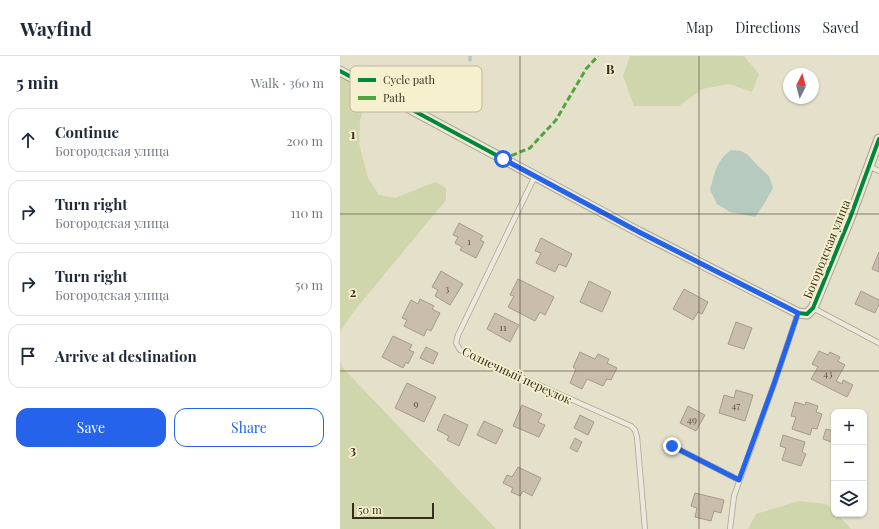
<!DOCTYPE html>
<html lang="en">
<head>
<meta charset="utf-8">
<style>
	:root { --surface:#fff; --page:#f2f2f3; --text:#1f2937; --muted:#747a83; --line:#e0e1e3; --accent:#2563eb }
	body { margin:0; font-family:"Playfair Display",serif; background:var(--page); color:var(--text) }
	.controls { position:absolute; right:12px; bottom:12px; display:grid; overflow:hidden; border-radius:8px; box-shadow:0 1px 3px #0004 }
	.controls button { width:36px; height:36px; display:grid; place-items:center; padding:0; border:0; border-bottom:1px solid var(--line); background:var(--surface); color:var(--text); font:20px sans-serif }
	.compass { position:absolute; left:443px; top:12px; width:36px; height:36px; border-radius:50%; background:var(--surface); box-shadow:0 1px 3px #0004; rotate:6deg }
	.scale { position:absolute; left:12px; bottom:10px; width:82px; box-sizing:border-box; padding-left:4px; border:2px solid #372d1c; border-top:0; font-size:11px; line-height:14px; white-space:nowrap; color:#372d1c; -webkit-text-stroke:3px #f7f0cf; paint-order:stroke }
	.stop { position:absolute; width:12px; height:12px; margin:-9px; border:3px solid #2563eb; border-radius:50%; background:#fff }
	.stop.end { background:#2563eb; border-color:#fff; box-shadow:0 1px 4px #0008 }
	.list { margin:0; padding:0; list-style:none }
	h2 { display:flex; justify-content:space-between; align-items:center; height:52px; margin:0; padding:0 16px; font-size:17px }
	h2 small { font-size:13px; font-weight:400; color:var(--muted) }
	.list li { display:grid; grid-template-columns:26px 1fr auto; gap:12px; align-items:center; box-sizing:border-box; height:64px; margin:0 8px 8px; padding:0 8px; border:1px solid var(--line); border-radius:12px }
	.list b { display:block; font-size:15px; white-space:nowrap }
	.list p { margin:0; font-size:13px; white-space:nowrap; color:var(--muted) }
	.list em { font-size:13px; font-style:normal; color:var(--muted) }
	.actions { display:flex; gap:8px; padding:12px 16px }
	.actions a { flex:1; padding:9px 0; border:1px solid var(--accent); border-radius:12px; text-align:center; font-size:14px; color:var(--accent) }
	.actions .main { background:var(--accent); color:#fff }
	.icon { flex:none; width:22px; height:22px; fill:none; stroke:currentColor; stroke-width:2; stroke-linecap:round; stroke-linejoin:round }
	.map { position:relative; flex:none; width:539px; height:473px; overflow:hidden }
	header { display:flex; align-items:center; gap:24px; box-sizing:border-box; height:56px; padding:0 20px; background:var(--surface); border-bottom:1px solid var(--line) }
	header strong { font-size:19px }
	nav { display:flex; gap:22px; margin-inline-start:auto; font-size:14px }
	main { display:flex }
	aside { flex:1; background:var(--surface) }
	.map>svg:first-child { display:block }
	.green { fill:#d0d6ac }
	.water { fill:#b6cac0 }
	.lines { fill:none; stroke-linecap:round; stroke-linejoin:round }
	.stream { stroke:#b6cac0; stroke-width:3.5 }
	.building { fill:#c8beab; stroke:#a49b8a }
	.service-casing { stroke:#a9a494; stroke-width:6 }
	.minor-casing { stroke:#a9a494; stroke-width:11 }
	.service { stroke:#ece9dc; stroke-width:4.5 }
	.minor { stroke:#ece9dc; stroke-width:9 }
	.quiet { stroke:#53a441; stroke-width:3; stroke-dasharray:6 3; stroke-linecap:butt }
	.cycleway-casing { stroke:#f7f0cf; stroke-width:6 }
	.cycleway { stroke:#00873e; stroke-width:4 }
	.route { stroke:#2563eb; stroke-width:5 }
	.grid { fill:none; stroke:#372d1c; stroke-width:1; stroke-opacity:0.55 }
	.labels { text-anchor:middle; dominant-baseline:central; stroke-width:3.5; stroke-linejoin:round; paint-order:stroke }
	.number-label { font-size:10px; fill:#5b5140 }
	.street-label { font-size:12px; fill:#372d1c; stroke:#f7f0cf }
	.key { fill:#f7f0cf; stroke:#bdb699; stroke-width:1 }
	.key-label { font-size:11px; fill:#372d1c }
	.grid-label { font-size:13px; text-anchor:middle; font-weight:bold; fill:#372d1c; stroke:#f7f0cf; stroke-width:3.5; stroke-linejoin:round; paint-order:stroke }
</style>
</head>
<body>
<header>
<strong>Wayfind</strong>
<nav><a>Map</a><a>Directions</a><a>Saved</a></nav>
</header>
<main>
<aside>
<h2>5 min<small>Walk · 360 m</small></h2>
<ul class="list">
<li><svg class="icon" aria-label="ahead" viewBox="0 0 24 24"><path d="M12 20V5M6 11l6-6 6 6"/></svg><div><b>Continue</b><p>Богородская улица</p></div><em>200 m</em></li>
<li><svg class="icon" aria-label="right" viewBox="0 0 24 24"><path d="M7 20v-9h11M14 6l5 5-5 5"/></svg><div><b>Turn right</b><p>Богородская улица</p></div><em>110 m</em></li>
<li><svg class="icon" aria-label="right" viewBox="0 0 24 24"><path d="M7 20v-9h11M14 6l5 5-5 5"/></svg><div><b>Turn right</b><p>Богородская улица</p></div><em>50 m</em></li>
<li><svg class="icon" aria-label="arrive" viewBox="0 0 24 24"><path d="M6 21V4h12l-3 4 3 4H6"/></svg><div><b>Arrive at destination</b></div></li>
</ul>
<div class="actions"><a class="main">Save</a><a>Share</a></div>
</aside>
<div class="map">
<svg width="539" height="473" viewBox="0 0 539 473">
	<rect width="100%" height="100%" fill="#e4e0ca"/>
	<path class="green" d="M290,0H404L419,18L412,36L389,28L362,33L339,50H294L283,20Z
		M0,15L28,30L27,42L20,64L19,87L28,122L39,139L55,142L95,126L106,132V144L15,254L0,275Z
		M0,305L3,312L156,473H0Z
		M459,445L486,448L494,455V458H497L511,473H408L416,458Z"/>
	<path class="water" d="M391,94L401,95L408,99L418,110L429,120L433,132L424,148L415,161L390,156L377,148L370,134C375,117 376,105 391,94Z"/>
	<g class="lines">
		<path class="stream" d="M130,4V0"/>
	</g>
	<path class="building" d="M119,167L143,180L140,184L144,186L136,202L120,194L122,191L115,187L118,181L113,179Z
		M201,182L232,198L226,211L219,208L215,216L196,207L201,197L195,195Z
		M539,196V216L532,213Z
		M101,215L123,228L110,249L95,240L98,234L92,231Z
		M178,223L214,241L205,259L200,256L195,265L168,251L174,240L170,239Z
		M249,225L271,236L262,256L240,246Z
		M344,233L368,246L362,258L358,256L353,264L333,253Z
		M521,235L539,244V248L535,257L515,248Z
		M80,243L94,250L92,253L100,257L91,275L87,273L84,280L64,270L67,264L62,262L71,244L78,248Z
		M155,257L179,269L170,286L147,273Z
		M396,266L412,272L404,293L388,288Z
		M53,280L72,289L69,294L74,296L68,308L66,306L63,312L42,301Z
		M86,291L98,297L93,308L80,302Z
		M479,295L488,299L490,296L500,301L498,305L505,309L496,325L502,328L503,324L513,329L507,341L471,323L478,311L472,308Z
		M240,296L255,303L258,298L269,303L267,307L277,312L271,324L267,323L263,330L247,323L242,333L230,327L236,313L233,311Z
		M67,327L96,341L84,366L55,352Z
		M396,334L413,339L405,365L379,357L384,339L394,342Z
		M455,346L465,349L466,346L478,350L476,356L482,358L477,373L472,372L470,379L452,373L456,361L451,360Z
		M182,349L202,358L198,366L205,369L199,381L173,370Z
		M348,350L365,359L356,375L340,367Z
		M104,358L128,369L119,390L107,384L109,380L97,374Z
		M240,359L254,366L248,379L234,372Z
		M144,365L163,374L156,388L137,379Z
		M486,373L494,375V387L483,383Z
		M443,379L465,386L462,396L466,398L461,410L442,404L446,392L440,390Z
		M235,382L242,386L237,396L230,392Z
		M178,411L201,422L192,440L183,435L180,440L171,436L173,432L163,427L167,419L172,421Z
		M355,437L384,444L381,457L374,455L371,465L355,461L357,452L351,450Z"/>
	<g class="lines">
		<defs>
			<path id="service" d="M529,110L539,115
				M195,120L118,279L116,287L120,294L291,370L295,374L297,381L305,473
				M473,252L539,287
				M332,390L399,424
				M390,473L394,440L434,328L458,257"/>
			<path id="minor" d="M0,15L299,176L458,257L467,258L473,252L510,162L539,83"/>
		</defs>
		<use href="#service" class="service-casing"/>
		<use href="#minor" class="minor-casing"/>
		<use href="#service" class="service"/>
		<use href="#minor" class="minor"/>
		<path class="quiet" d="M163,103L190,92L216,64L246,13L258,0"/>
		<defs>
			<path id="cycleway" d="M0,15L299,176L458,257L467,258L473,252L510,162L539,83"/>
		</defs>
		<use href="#cycleway" class="cycleway-casing"/>
		<use href="#cycleway" class="cycleway"/>
	</g>
	<g class="lines">
		<path class="route" d="M163,103L299,176L458,257L434,328L399,424L332,390"/>
	</g>
	<path class="grid" d="M180,0V473M359,0V473M0,158H539M0,315H539"/>
	<g class="labels">
		<g class="number-label">
			<text x="129" y="185">1</text>
			<text x="107" y="232">3</text>
			<text x="163" y="271">11</text>
			<text x="488" y="317">43</text>
			<text x="76" y="347">9</text>
			<text x="396" y="349">47</text>
			<text x="352" y="363">49</text>
		</g>
		<g class="street-label">
			<text transform="translate(486 193) rotate(-68)">Богородская улица</text>
			<text transform="translate(177 319) rotate(25)">Солнечный переулок</text>
		</g>
	</g>
	<rect x="10" y="10" width="132" height="46" rx="6" class="key"/>
	<rect x="18" y="22" width="18" height="4" fill="#00873e"/>
	<rect x="18" y="40" width="18" height="4" fill="#53a441"/>
	<g class="key-label">
		<text x="43" y="28">Cycle path</text>
		<text x="43" y="46">Path</text>
	</g>
	<g class="grid-label">
		<text x="270" y="18">B</text>
		<text x="13" y="83">1</text>
		<text x="13" y="241">2</text>
		<text x="13" y="399">3</text>
	</g>
</svg>
<div class="controls">
<button>+</button>
<button>−</button>
<button><svg class="icon" aria-label="layers" viewBox="0 0 24 24"><path d="M12 4l9 5-9 5-9-5zM3 14l9 5 9-5"/></svg></button>
</div>
<svg class="compass" viewBox="-18 -18 36 36"><path d="M0-13l5 13h-10z" fill="#e53935"/><path d="M0 13l5-13h-10z" fill="#747a83"/></svg>
<div class="scale">50 m</div>
<div class="stop" style="left:163px;top:103px"></div>
<div class="stop end" style="left:332px;top:390px"></div>
</div>
</main>
</body>
</html>
